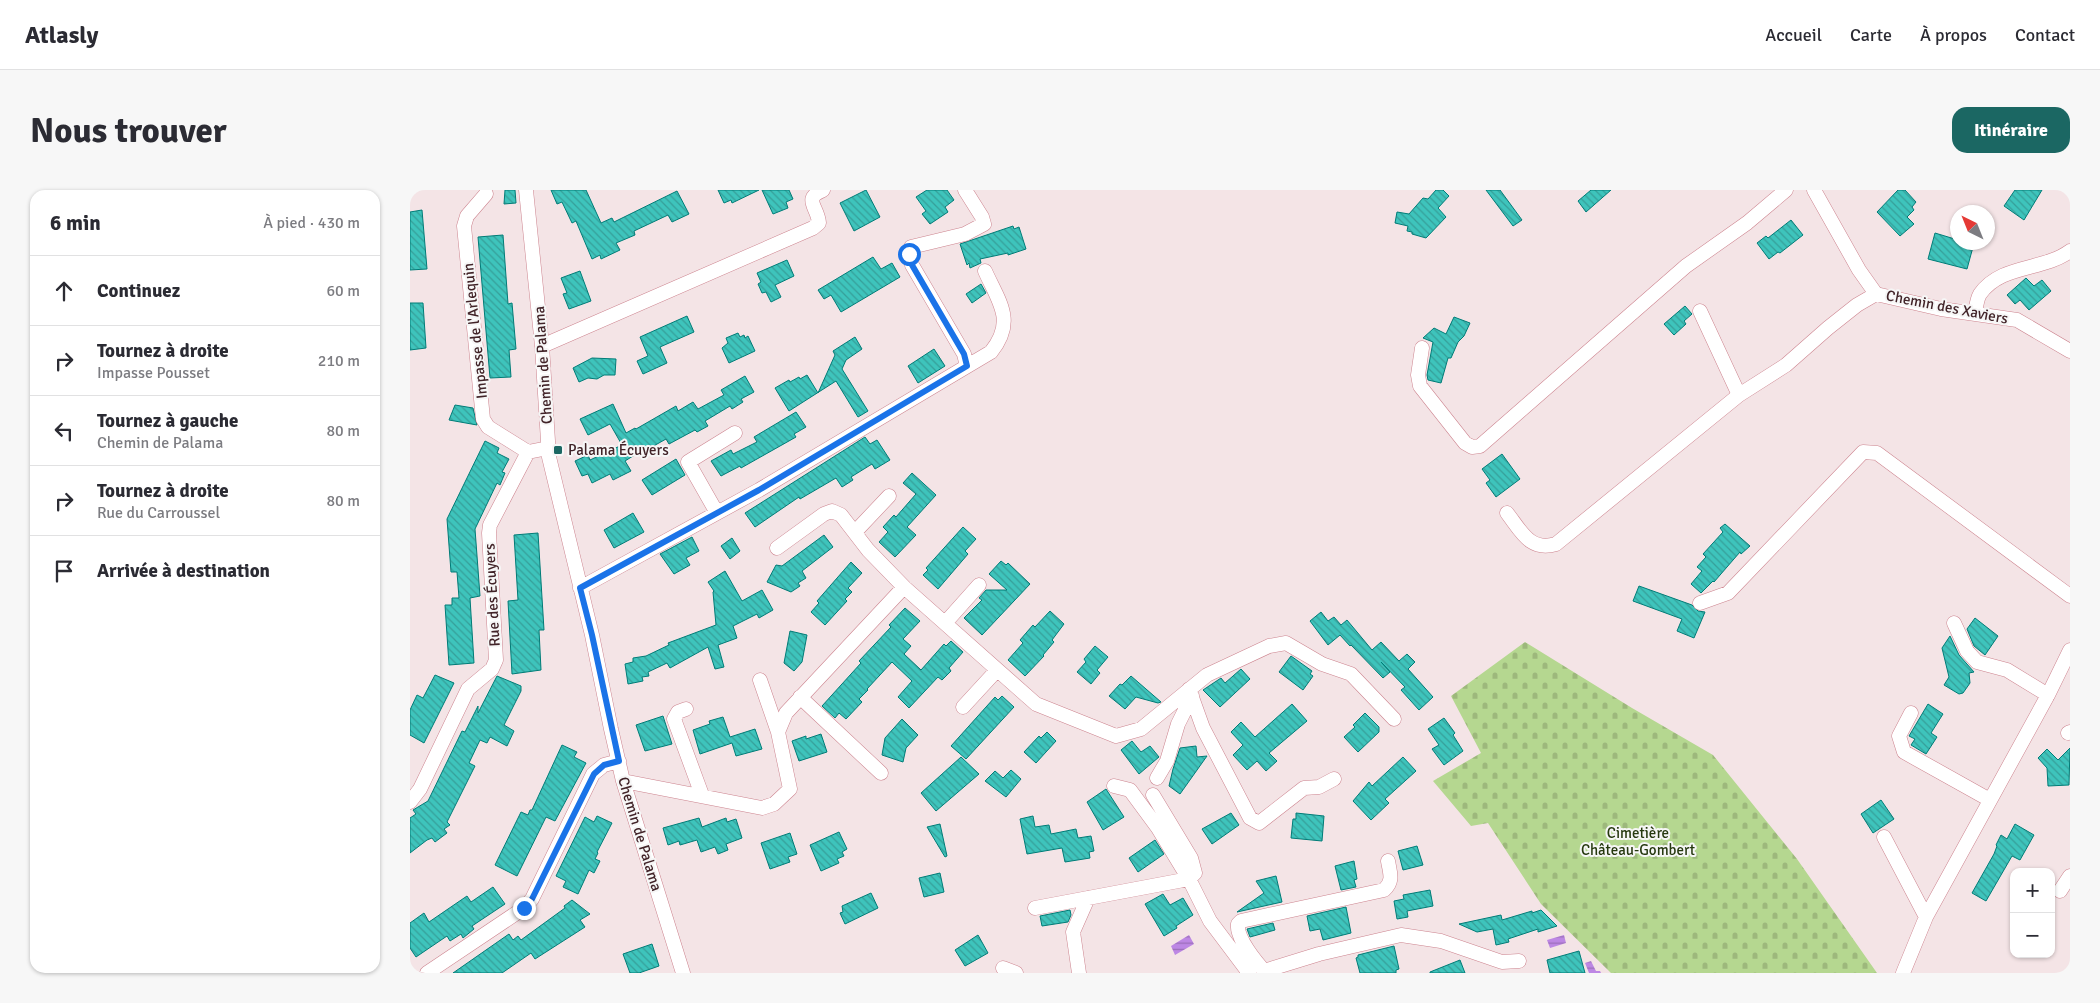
<!DOCTYPE html>
<html lang="fr">
<head>
<meta charset="utf-8">
<style>
	:root { --surface:#fff; --page:#f7f7f7; --text:#2b2b33; --muted:#7c7c81; --line:#e1e1e2; --accent:#1b6763 }
	body { margin:0; font-family:Signika,sans-serif; background:var(--page); color:var(--text) }
	.controls { position:absolute; right:15px; bottom:15px; display:grid; overflow:hidden; border-radius:10px; box-shadow:0 1px 4px #0004 }
	.controls button { width:45px; height:45px; display:grid; place-items:center; padding:0; border:0; border-bottom:1px solid var(--line); background:var(--surface); color:var(--text); font:25px sans-serif }
	.compass { position:absolute; left:1540px; top:15px; width:45px; height:45px; border-radius:50%; background:var(--surface); box-shadow:0 1px 4px #0004; rotate:317deg }
	.stop { position:absolute; width:15px; height:15px; margin:-11px; border:4px solid #1a73e8; border-radius:50%; background:#fff }
	.stop.end { background:#1a73e8; border-color:#fff; box-shadow:0 1px 5px #0008 }
	.list { margin:0; padding:0; list-style:none }
	h2 { display:flex; justify-content:space-between; align-items:center; height:65px; margin:0; padding:0 20px; font-size:21px }
	h2 small { font-size:16px; font-weight:400; color:var(--muted) }
	.list li { display:grid; grid-template-columns:32px 1fr auto; gap:15px; align-items:center; box-sizing:border-box; height:70px; padding:0 20px; border-top:1px solid var(--line) }
	.list b { display:block; font-size:19px; white-space:nowrap }
	.list p { margin:0; font-size:16px; white-space:nowrap; color:var(--muted) }
	.list em { font-size:16px; font-style:normal; color:var(--muted) }
	.icon { flex:none; width:28px; height:28px; fill:none; stroke:currentColor; stroke-width:2; stroke-linecap:round; stroke-linejoin:round }
	.map { position:relative; flex:none; width:1660px; height:783px; overflow:hidden; border-radius:15px }
	header { display:flex; align-items:center; gap:30px; box-sizing:border-box; height:70px; padding:0 25px; background:var(--surface); border-bottom:1px solid var(--line) }
	header strong { font-size:24px }
	nav { display:flex; gap:28px; margin-inline-start:auto; font-size:18px }
	.intro { display:flex; align-items:center; justify-content:space-between; box-sizing:border-box; height:120px; padding:0 30px }
	h1 { margin:0; font-size:35px }
	.button { padding:12px 22px; border-radius:15px; background:var(--accent); color:#fff; font-size:18px; font-weight:700 }
	main { display:flex; gap:30px; padding:0 30px }
	aside { flex:1; background:var(--surface); border-radius:15px; box-shadow:0 1px 4px #0004 }
	.map>svg:first-child { display:block }
	.cemetery { fill:url(#cemetery-stones) }
	.water { fill:url(#water-rules) }
	.building { fill:url(#building-back-hatch); stroke:#007c77 }
	.lines { fill:none; stroke-linecap:round; stroke-linejoin:round }
	.minor-casing { stroke:#cd848f; stroke-width:15 }
	.minor { stroke:#fff; stroke-width:14 }
	.route { stroke:#1a73e8; stroke-width:6 }
	.poi-dot { fill:#1b6763; stroke:#f6f6f6; stroke-width:2 }
	.labels { text-anchor:middle; dominant-baseline:central; stroke-width:4; stroke-linejoin:round; paint-order:stroke }
	.street-label { font-size:15px; fill:#412328; stroke:#f6f6f6 }
	.poi-label { font-size:15px; fill:#412328; stroke:#f6f6f6; text-anchor:start }
	.park-label { font-size:15px; fill:#26390f; stroke:#f6f6f6 }
</style>
</head>
<body>
<header>
<strong>Atlasly</strong>
<nav><a>Accueil</a><a>Carte</a><a>À propos</a><a>Contact</a></nav>
</header>
<div class="intro"><h1>Nous trouver</h1><a class="button">Itinéraire</a></div>
<main>
<aside>
<h2>6 min<small>À pied · 430 m</small></h2>
<ul class="list">
<li><svg class="icon" aria-label="ahead" viewBox="0 0 24 24"><path d="M12 20V5M6 11l6-6 6 6"/></svg><div><b>Continuez</b></div><em>60 m</em></li>
<li><svg class="icon" aria-label="right" viewBox="0 0 24 24"><path d="M7 20v-9h11M14 6l5 5-5 5"/></svg><div><b>Tournez à droite</b><p>Impasse Pousset</p></div><em>210 m</em></li>
<li><svg class="icon" aria-label="left" viewBox="0 0 24 24"><path d="M17 20v-9H6M10 6l-5 5 5 5"/></svg><div><b>Tournez à gauche</b><p>Chemin de Palama</p></div><em>80 m</em></li>
<li><svg class="icon" aria-label="right" viewBox="0 0 24 24"><path d="M7 20v-9h11M14 6l5 5-5 5"/></svg><div><b>Tournez à droite</b><p>Rue du Carroussel</p></div><em>80 m</em></li>
<li><svg class="icon" aria-label="arrive" viewBox="0 0 24 24"><path d="M6 21V4h12l-3 4 3 4H6"/></svg><div><b>Arrivée à destination</b></div></li>
</ul>
</aside>
<div class="map">
<svg width="1660" height="783" viewBox="0 0 1660 783">
	<defs>
		<pattern id="cemetery-stones" width="16" height="16" patternUnits="userSpaceOnUse" patternTransform="scale(1.25)"><rect width="16" height="16" fill="#b5d790"/><path d="M2 7V4a2 2 0 0 1 4 0v3zM10 15v-3a2 2 0 0 1 4 0v3z" fill="#9db87c"/></pattern>
		<pattern id="water-rules" width="6" height="5" patternUnits="userSpaceOnUse" patternTransform="scale(1.25)"><rect width="6" height="5" fill="#bd87e4"/><path d="M0 2.5h6" fill="none" stroke="#9b6eb9"/></pattern>
		<pattern id="building-back-hatch" width="6" height="6" patternUnits="userSpaceOnUse" patternTransform="scale(1.25)"><rect width="6" height="6" fill="#3ec4bc"/><path d="M-1 5l2 2M0 0l6 6M5-1l2 2" fill="none" stroke="#369f99"/></pattern>
	</defs>
	<rect width="100%" height="100%" fill="#f4e4e6"/>
	<path class="cemetery" d="M1115,452L1222,518L1303,565L1387,669L1467,783H1201L1131,714L1078,633L1061,636L1023,591L1071,563L1041,506Z"/>
	<path class="water" d="M779,745L784,754L765,765L761,756Z
		M1154,745L1156,753L1140,758L1137,750Z
		M1181,771L1186,781H1190L1191,783H1179L1175,773Z"/>
	<path class="building" d="M95,0H105L106,13L94,14Z
		M141,0H176L191,33L202,28L204,32L267,1L279,24L262,32L258,25L224,41L225,45L206,53L210,60L191,69L190,65L182,69L166,31L162,33L152,12L147,14Z
		M308,0H349L322,13L321,10L314,13Z
		M352,0H379L383,9L376,12L378,18L363,24Z
		M456,0L470,27L444,41L430,13Z
		M517,0H537L544,10L535,17L538,22L520,34L512,24L516,21L506,7Z
		M1026,0H1033L1039,6L1028,18L1036,27L1016,48L1002,44V42L997,41L998,36L985,33L987,22L999,24L1013,8L1018,9Z
		M1076,0H1090L1112,30L1103,36Z
		M1181,0H1201L1176,22L1168,11Z
		M1488,0H1495L1506,12L1502,17L1504,20L1497,27L1504,34L1490,46L1467,22Z
		M1605,0H1632L1614,30L1594,16Z
		M12,20L17,79L0,80V22Z
		M1381,30L1393,45L1370,63L1368,62L1359,69L1347,53L1356,46L1358,48Z
		M603,36L604,39L609,37L616,59L598,65V63L570,69L571,73L560,78L559,73L557,75L550,54Z
		M1525,43L1548,50V52L1563,57L1557,79L1518,69Z
		M93,45L98,114L102,113L106,159L99,160L101,187L80,188L68,47Z
		M463,67L471,79L482,73L490,87L431,122L421,105L414,109L408,100Z
		M377,70L384,86L365,95L371,107L361,112L356,102L352,103L348,94L351,92L347,83Z
		M170,81L181,111L159,119L153,104L157,103L151,88Z
		M1616,88L1624,96L1632,90L1641,101L1619,120L1610,110L1605,114L1597,105Z
		M571,94L576,103L562,113L556,104Z
		M0,113H13L16,158L0,160Z
		M1275,116L1282,124L1274,131L1276,134L1264,145L1254,134Z
		M277,126L284,142L250,157L257,173L233,184L227,171L238,166L230,147Z
		M1044,127L1060,133L1054,146L1048,152L1041,168H1038L1031,193L1018,190L1017,185L1023,152L1013,148L1024,138L1036,144Z
		M328,143L330,147L334,145L335,148L338,146L345,161L319,173L312,158L318,153L316,148Z
		M445,147L452,159L436,170L432,179L458,221L448,227L426,191L379,221L365,198L379,190L380,192L389,187L390,189L397,185L408,203L425,165L423,161Z
		M524,159L535,176L508,193L498,176Z
		M182,168L206,169L205,185H194L187,189L178,188L169,192L163,178Z
		M335,186L344,202L331,209L333,212L322,219L320,216L295,231L298,236L287,242L285,240L259,254L256,249L240,258L239,256L215,271L221,281L203,290L200,284L182,293L178,284L172,286L165,271L178,265L180,270L212,255L200,234L178,245L170,229L203,214L216,243L225,238L226,239L266,216L268,221L283,212L288,219L314,205L311,200Z
		M45,215L63,218L67,235L39,230Z
		M386,222L396,237L384,244L386,247L331,278L330,276L311,286L301,271L321,260L323,264L347,252L344,247Z
		M455,247L460,254L467,250L480,270L465,279L462,274L441,287L443,290L432,297L426,288L390,309L389,307L345,337L335,323Z
		M75,251L89,258L87,263L99,269L92,282L95,283L90,295L87,293L65,339L70,406L60,408L64,473L39,475L35,415H42V408H49L47,382H41L37,329Z
		M1092,264L1110,289L1086,307L1076,293L1080,290L1072,279Z
		M266,269L275,285L242,305L232,290Z
		M502,283L526,305L497,337L506,345L485,367L469,352L478,342L473,337L484,325L486,327L506,304L493,293Z
		M223,323L234,342L204,358L194,340Z
		M1315,334L1340,356L1331,364L1330,362L1304,392L1303,391L1291,403L1281,394L1292,381L1287,377L1296,367L1293,364L1313,342L1310,338Z
		M553,337L566,349L555,361L558,364L528,399L513,385L518,380L516,378Z
		M128,343L134,440H129L131,480L102,484L98,411L108,410L104,345Z
		M414,345L423,357L392,381L396,388L388,393L390,396L381,402L357,392L366,375L372,376Z
		M282,347L289,361L276,368L280,375L264,384L250,364Z
		M322,348L330,361L320,369L311,356Z
		M591,371L596,375L598,373L620,394L572,445L554,428L572,410L569,408L576,400H597L579,384Z
		M441,372L452,383L438,398L442,402L435,409L437,411L415,435L401,422L409,413L407,411Z
		M315,381L332,411L352,400L363,420L349,428L347,424L323,436L327,448L308,455L314,477L305,479L298,457L260,478L257,473L238,482L239,486L232,487L233,491L218,494L215,474L223,472V468L236,466L259,455L258,453L306,435L303,402L304,401L298,392Z
		M1229,396L1282,415L1288,421L1295,422L1284,448L1267,441L1272,429L1223,411Z
		M495,418L510,431L493,449L501,456L494,464L511,480L534,454L536,456L541,451L553,462L539,478L541,481L532,490L528,487L499,518L488,507L502,491L482,472L457,499L458,500L449,509L452,512L436,529L429,523L425,528L412,516L451,473L449,471L481,437L479,435Z
		M640,421L654,434L642,450L644,452L633,465L634,466L615,486L598,470L613,453L610,450L623,435L625,437Z
		M911,422L918,431L924,427L931,435L937,430L962,460L971,452L989,471L997,464L1005,472L998,479L1023,507L1009,520L991,500L995,497L971,472L980,482L973,488L941,455L940,456L930,445L918,455L900,431Z
		M1565,428L1588,446L1575,465L1564,456L1557,439Z
		M380,441L397,445L392,472L384,481L374,473Z
		M1540,446L1549,465L1564,482L1559,483L1560,493L1553,503L1549,504L1534,495L1539,487L1532,458Z
		M685,456L698,467L687,480L690,483L681,494L667,482L676,472L674,469Z
		M881,466L902,481L900,484L903,486L893,500L869,482Z
		M831,479L840,489L810,517L793,500L811,488L815,493Z
		M25,485L44,493L14,553L0,545V520L7,505L13,508Z
		M87,486L111,496V501L94,535L104,541L97,556L80,547L77,553L70,550L59,573L65,576L37,632L40,635L34,639L37,643L25,652L22,648L17,650L0,663V628L6,624L3,620L18,611L52,541L55,542L68,516V523Z
		M721,486L751,512L748,513L726,507L715,519L699,506L710,494L712,495Z
		M592,506L604,517L556,569L541,556L585,507L588,510Z
		M882,514L897,531L859,563L867,571L856,581L847,571L837,580L823,565L833,555L821,542L831,532L845,547Z
		M1518,514L1533,524L1521,543L1527,547L1516,564L1501,555L1505,549L1499,546Z
		M955,523L969,537V542L948,562L934,547L945,537L943,535Z
		M253,526L262,554L235,561L226,535Z
		M313,527L320,547L345,539L352,559L326,566L322,553L290,564L283,540L300,534L299,531Z
		M1034,528L1045,543L1043,545L1053,561L1034,575L1022,559L1029,555L1018,539Z
		M492,529L508,545L496,558L493,572L472,565L475,548Z
		M637,542L646,551L626,573L614,562L629,546L631,548Z
		M411,544L417,562L389,571L382,551L396,546V549Z
		M722,551L731,562L740,556L749,567L729,584L711,560Z
		M152,555L167,562L164,567L176,573L145,631L136,627L107,686L85,675L111,622L118,625L120,620H122Z
		M786,556L787,567L797,566L770,604L759,596L763,579L770,558Z
		M1660,558L1659,595L1638,596L1637,578L1628,568L1637,559L1648,570Z
		M551,567L569,584L526,621L511,603Z
		M993,567L1006,581L975,609L979,613L961,630L943,611L959,592L962,596Z
		M601,580L611,589L596,607L575,591L585,581L593,588Z
		M696,599L714,627L693,640L677,612Z
		M1471,610L1484,629L1463,643L1451,624Z
		M821,623L829,635L802,654L792,639Z
		M886,623L914,626L912,651L881,648L883,629H886Z
		M187,626L202,633L187,662L188,663L185,669L190,671L184,683L179,680L168,704L153,697L156,691L146,686L175,627L184,632Z
		M623,626L625,637L639,635L641,644L666,639L668,648L681,646L684,661L679,662L680,668L655,672L652,658L617,664L610,629Z
		M289,628L292,637L316,628L317,632L326,629L332,648L316,654L318,660L308,664L305,657L291,662L287,650L270,655L269,651L258,655L253,638Z
		M530,634L537,666L535,667L517,637Z
		M1605,634L1624,645L1610,670L1602,666L1576,711L1562,703L1584,664L1587,656L1586,655L1591,645L1597,649Z
		M429,642L437,659L432,662L434,666L427,669L429,673L411,681L400,655Z
		M380,643L387,664L378,667L380,672L360,679L351,653Z
		M745,650L754,664L728,682L719,668Z
		M1007,656L1013,675L993,680L988,661Z
		M944,671L947,689L944,690L946,697L931,700L925,676Z
		M530,683L534,702L514,707L509,688Z
		M866,686L872,712L827,722L854,703L846,691Z
		M83,697L95,714L62,736L64,739L53,748L51,744L40,751L37,746L6,767L0,758V733L14,723L19,732L57,706L61,712Z
		M1020,700L1023,716L997,721L998,727L987,729L984,711L994,709L993,705Z
		M461,703L468,718L435,734L430,723L433,722L432,716Z
		M753,704L760,715L773,708L783,725L766,736L767,738L754,746L735,714Z
		M162,710L180,724L170,730L175,737L125,769L121,763L92,783H43L99,744L103,750L108,746L111,750L155,718L154,716Z
		M936,717L941,743L913,750L910,739L900,741L897,726Z
		M660,720L661,725L658,732L632,736L630,726Z
		M1131,720L1147,736L1128,742V739L1098,749L1099,752L1086,755L1083,739L1067,742L1049,734L1091,725L1092,730L1122,721V723Z
		M863,733L865,740L840,747L837,739Z
		M568,745L578,763L555,776L545,760Z
		M242,754L249,776L229,783H220L213,764Z
		M984,756L989,779L986,780V783H950L946,768L948,767V765Z
		M1169,761L1175,783H1140L1137,770Z
		M1050,770L1055,783H1020V782Z"/>
	<g class="lines">
		<defs>
			<path id="minor" d="M116,0L132,156L139,267L182,445L201,539L213,591L273,783
				M555,0L572,27L574,34L555,44L501,57L499,63L502,75L554,164L557,176
				M1404,0L1449,80L1466,104L1531,119L1607,130L1660,161
				M76,4L57,26L54,36L73,229L78,237L118,262
				M1290,121L1329,205
				M1565,123C1566,117 1567,109 1570,104C1591,74 1633,81 1660,61
				M132,156L403,38L409,33C408,17 392,9 413,0
				M1012,158L1008,185L1010,196L1055,253L1062,257L1070,256L1276,76L1337,33L1376,0
				M307,323L278,272L325,243
				M1097,323C1111,341 1120,362 1146,354L1329,205L1376,175L1418,138L1447,115L1466,104
				M445,342L479,306
				M367,358L414,324L422,321L431,325L458,360L494,397
				M170,398L349,300L581,162C606,131 589,112 575,81
				M1290,413L1318,403L1453,262L1467,263L1660,406
				M536,432L569,395
				M1544,433L1557,461L1567,472L1597,480L1638,505
				M350,490L368,542
				M779,499L793,538L840,628L849,633L894,598L909,597L924,589
				M390,507L471,583
				M553,517L587,480
				M276,519L268,522L264,529L292,605
				M1501,523L1489,546L1494,562L1580,610
				M1658,543L1660,542
				M747,588L757,571L768,534L782,506
				M213,591L352,618L364,614L380,599L368,542L376,523L494,397L626,514L706,546L731,539L797,485L859,456L876,453L912,474L941,484L984,529
				M704,596L720,600L748,638L779,689L785,683L781,668L743,605
				M0,612L10,599L58,499L82,479L86,470L79,343L80,335L118,262L138,258
				M1474,647L1516,727
				M1650,701L1660,686
				M625,718L779,689L800,731L839,783
				M593,778L606,783
				M854,781L909,764L991,745L1031,751L1092,772L1109,771
				M17,783L114,718L122,709L183,584L194,575L209,571
				M669,783L663,742L678,708
				M856,783C846,772 826,748 828,734L831,731L974,700C984,691 980,683 978,671
				M1493,783L1516,727L1638,505L1660,460"/>
		</defs>
		<use href="#minor" class="minor-casing"/>
		<use href="#minor" class="minor"/>
	</g>
	<g class="lines">
		<path class="route" d="M114,718L122,709L184,584L194,575L209,571L182,445L170,398L349,300L557,176L554,164L502,75L499,64"/>
	</g>
	<rect class="poi-dot" x="143" y="255" width="10" height="10" rx="2.5"/>
	<g class="labels">
		<g class="street-label">
			<text transform="translate(1537 117) rotate(11)">Chemin des Xaviers</text>
			<text transform="translate(65 141) rotate(-96)">Impasse de l'Arlequin</text>
			<text transform="translate(133 175) rotate(-94)">Chemin de Palama</text>
			<text transform="translate(82 405) rotate(-93)">Rue des Écuyers</text>
			<text transform="translate(230 644) rotate(73)">Chemin de Palama</text>
		</g>
		<g class="poi-label">
			<text x="158" y="260">Palama Écuyers</text>
		</g>
		<g class="park-label">
			<text x="1228" y="643">Cimetière<tspan x="1228" dy="17">Château-Gombert</tspan></text>
		</g>
	</g>
</svg>
<div class="controls">
<button>+</button>
<button>−</button>
</div>
<svg class="compass" viewBox="-18 -18 36 36"><path d="M0-13l5 13h-10z" fill="#e53935"/><path d="M0 13l5-13h-10z" fill="#7c7c81"/></svg>
<div class="stop" style="left:499px;top:64px"></div>
<div class="stop end" style="left:114px;top:718px"></div>
</div>
</main>
</body>
</html>
